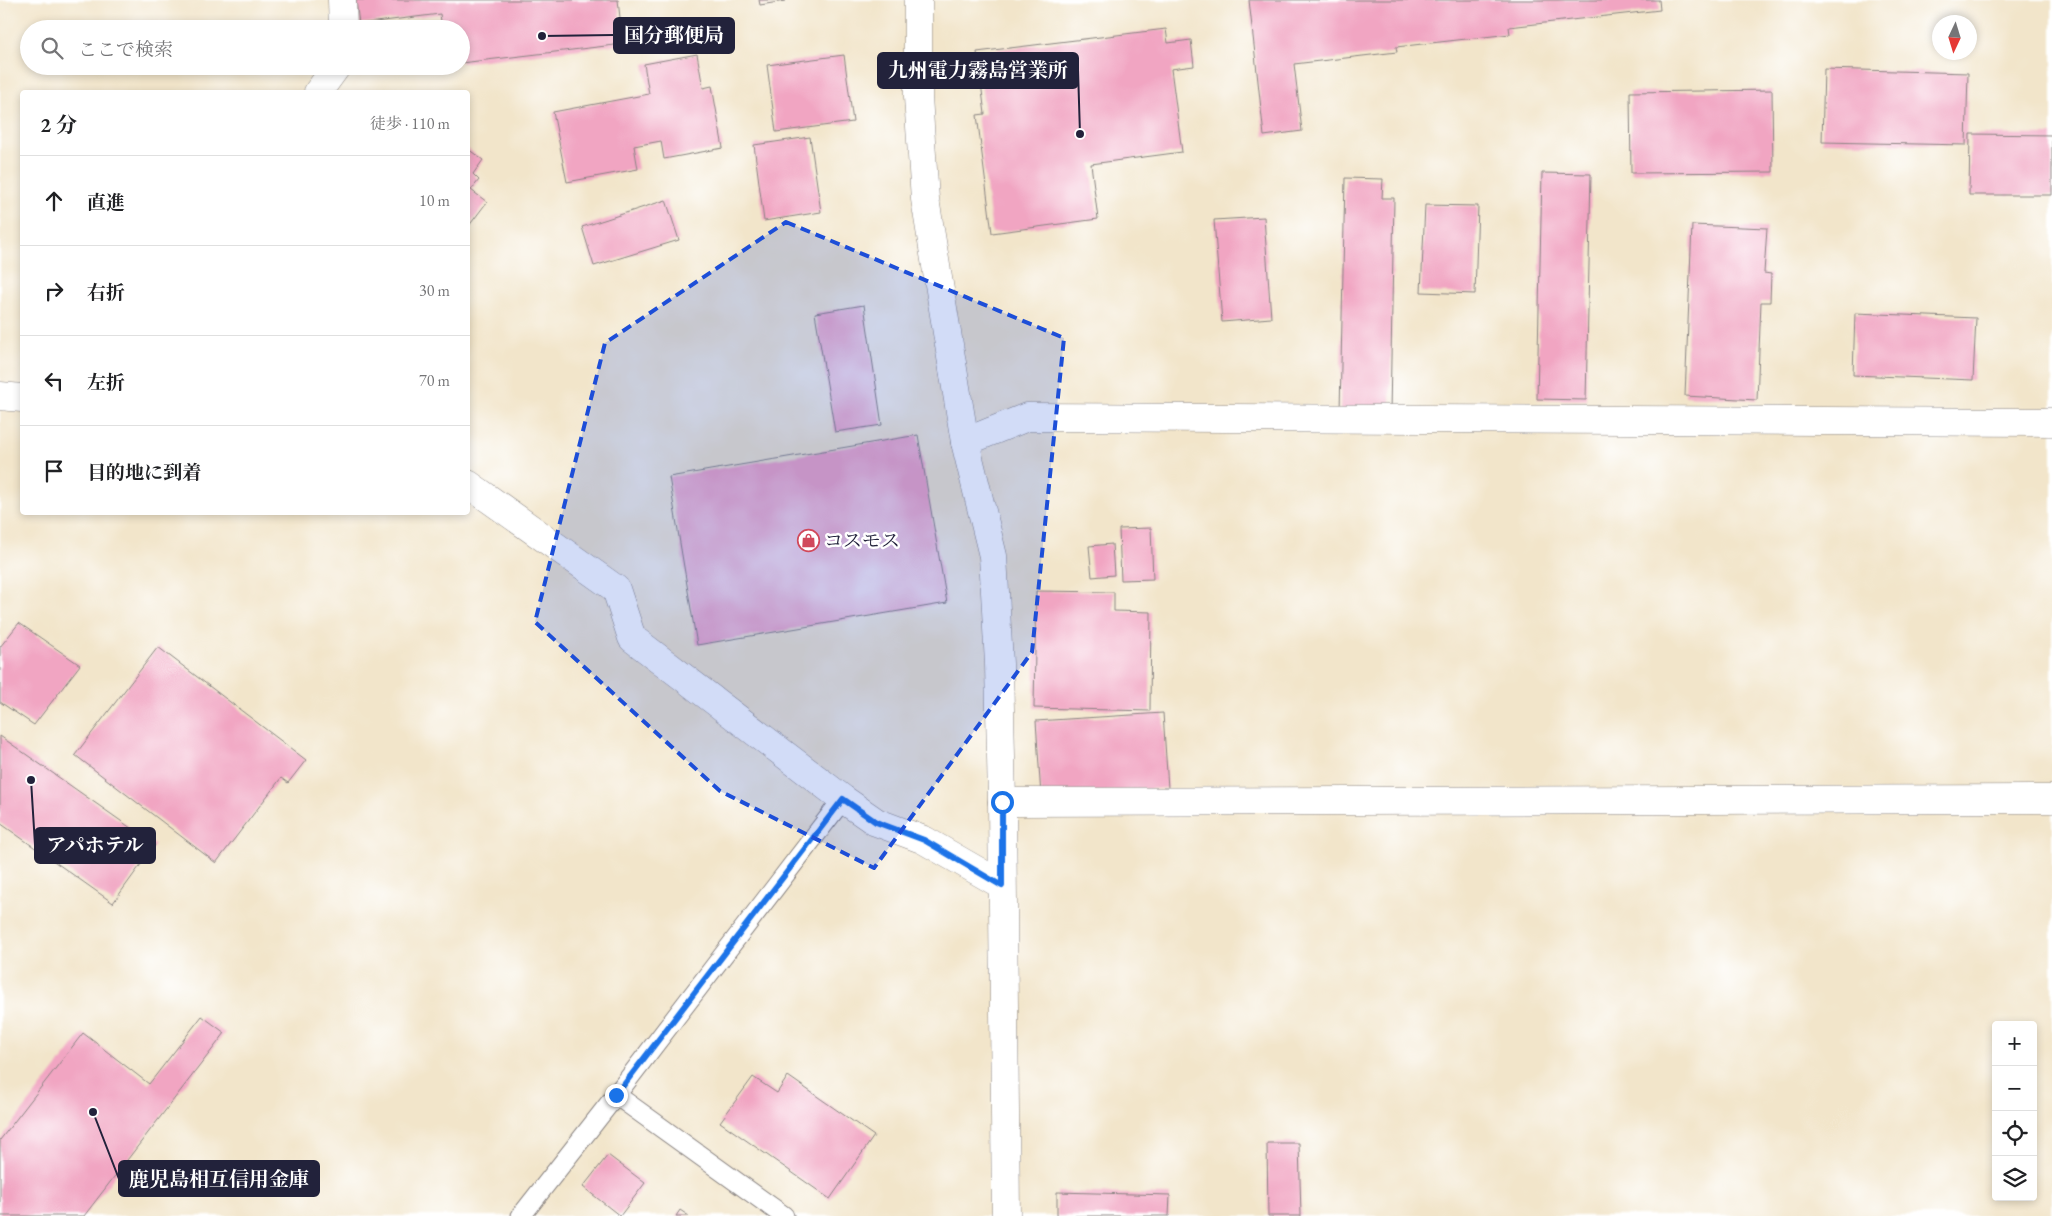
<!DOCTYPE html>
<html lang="ja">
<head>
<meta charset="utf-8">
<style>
	:root { --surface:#fff; --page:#f2f2f2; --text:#202124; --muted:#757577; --line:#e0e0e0 }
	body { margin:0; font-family:"EB Garamond","Noto Serif JP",serif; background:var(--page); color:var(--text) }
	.controls { position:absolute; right:15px; bottom:15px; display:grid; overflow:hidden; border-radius:5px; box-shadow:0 2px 8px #0003 }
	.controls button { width:45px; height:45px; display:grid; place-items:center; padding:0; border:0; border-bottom:1px solid var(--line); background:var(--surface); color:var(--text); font:25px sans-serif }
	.compass { position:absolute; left:1932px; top:15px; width:45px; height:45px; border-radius:50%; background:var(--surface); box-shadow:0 2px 8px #0003; rotate:184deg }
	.stop { position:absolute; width:15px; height:15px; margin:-11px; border:4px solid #1a73e8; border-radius:50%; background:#fff }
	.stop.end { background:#1a73e8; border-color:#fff; box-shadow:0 1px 5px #0008 }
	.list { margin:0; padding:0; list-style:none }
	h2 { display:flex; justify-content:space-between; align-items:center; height:65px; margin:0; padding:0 20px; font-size:21px }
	h2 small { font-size:16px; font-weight:400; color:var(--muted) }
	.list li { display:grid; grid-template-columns:32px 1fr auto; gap:15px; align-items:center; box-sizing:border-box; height:90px; padding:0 20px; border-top:1px solid var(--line) }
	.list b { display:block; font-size:19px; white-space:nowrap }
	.list em { font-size:16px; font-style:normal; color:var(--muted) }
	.icon { flex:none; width:28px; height:28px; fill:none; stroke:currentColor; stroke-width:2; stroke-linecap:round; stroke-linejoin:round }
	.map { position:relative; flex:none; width:2052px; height:1216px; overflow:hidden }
	.search { position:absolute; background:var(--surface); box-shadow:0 2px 8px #0003; left:20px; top:20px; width:450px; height:55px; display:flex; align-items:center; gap:12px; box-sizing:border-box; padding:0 18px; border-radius:28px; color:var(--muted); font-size:19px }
	.panel { position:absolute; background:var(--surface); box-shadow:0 2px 8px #0003; left:20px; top:90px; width:450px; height:425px; border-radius:5px }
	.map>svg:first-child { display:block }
	.building { fill:#f1a5c2 }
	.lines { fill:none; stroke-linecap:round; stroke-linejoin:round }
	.service-casing { stroke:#8a8482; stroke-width:21 }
	.minor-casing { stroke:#8a8482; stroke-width:29 }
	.tertiary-casing { stroke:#8a8482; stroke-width:29 }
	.service { stroke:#fff; stroke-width:19 }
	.minor { stroke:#fff; stroke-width:28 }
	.tertiary { stroke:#fff; stroke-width:28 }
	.route { stroke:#1a73e8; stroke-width:6 }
	.marked { fill:#1d4ed8; fill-opacity:0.2; stroke:#1d4ed8; stroke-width:4; stroke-dasharray:10 6; stroke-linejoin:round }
	.labels { text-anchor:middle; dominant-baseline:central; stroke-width:5; stroke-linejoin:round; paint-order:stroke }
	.poi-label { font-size:19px; fill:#22223b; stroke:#fff; text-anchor:start }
	.leader { fill:none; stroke:#22223b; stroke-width:2 }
	.callout-dot { fill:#22223b; stroke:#fff; stroke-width:2 }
	.callout { fill:#22223b; stroke:#22223b; stroke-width:2 }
	.callout-label { font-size:20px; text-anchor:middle; font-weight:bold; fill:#fff }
</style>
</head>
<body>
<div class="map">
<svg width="2052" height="1216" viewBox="0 0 2052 1216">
	<rect width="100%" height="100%" fill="#fff"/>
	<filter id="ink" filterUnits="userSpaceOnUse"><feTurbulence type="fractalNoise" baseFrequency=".02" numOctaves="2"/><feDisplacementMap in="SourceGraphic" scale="10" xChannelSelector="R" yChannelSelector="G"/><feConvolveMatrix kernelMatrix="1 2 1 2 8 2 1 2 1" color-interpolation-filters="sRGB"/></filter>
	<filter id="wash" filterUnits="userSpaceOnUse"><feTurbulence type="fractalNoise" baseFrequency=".0096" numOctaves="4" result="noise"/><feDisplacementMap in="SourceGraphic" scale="20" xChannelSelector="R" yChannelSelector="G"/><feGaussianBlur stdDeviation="1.12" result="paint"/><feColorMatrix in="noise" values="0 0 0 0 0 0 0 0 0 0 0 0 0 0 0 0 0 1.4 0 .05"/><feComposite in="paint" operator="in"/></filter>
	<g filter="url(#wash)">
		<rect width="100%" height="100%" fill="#f2e5ca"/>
		<g id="blocks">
			<path class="building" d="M356,0H618L623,44L461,63V29H442L440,14L359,24Z
				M759,0H785V1L760,5Z
				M1249,0H1659L1660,10L1509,27L1510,34L1396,47L1397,52L1294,64L1302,131L1264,136Z
				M1166,29L1168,43L1191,40L1194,66L1171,69L1182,152L1091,164L1098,219L992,233L977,115L985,114L977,52Z
				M697,54L703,88L712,86L723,148L664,159L661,141L634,146L638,169L567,182L553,112L649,94L644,64Z
				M844,55L853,122L776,132L767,65Z
				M1824,69L1968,73L1966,145L1822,142Z
				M1772,90L1773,172L1631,173L1630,92Z
				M1970,134L2052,135V195H1969Z
				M810,137L821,212L764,221L754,145Z
				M468,149L483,160L473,174L479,180L471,190L487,202L468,227Z
				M1542,173L1591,174L1586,400L1537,399Z
				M1345,178L1383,179L1382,198H1394L1390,413L1340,412Z
				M666,200L679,240L594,266L582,227Z
				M1425,205L1478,206L1475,294L1421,292Z
				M1264,217L1271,318L1222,322L1214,220Z
				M1692,225L1767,228L1764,273L1771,274L1770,302H1761L1757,400L1685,396Z
				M864,305L882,425L835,432L815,313Z
				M1855,313L1976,318L1973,380L1853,375Z
				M918,435L947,603L697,645L669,477Z
				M1151,528L1153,579L1121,580L1119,529Z
				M1112,544L1114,575L1092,577L1089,546Z
				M1036,591L1114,592V611L1151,612L1150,711L1034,708Z
				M19,623L80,665L34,725L0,702V647Z
				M158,647L306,760L288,783L281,778L216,863L75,755Z
				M1163,713L1168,788L1041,796L1036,721Z
				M0,736L155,845L113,903L0,823Z
				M202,1016L225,1033L84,1216H0V1140L83,1033L149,1084Z
				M788,1076L874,1136L830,1199L720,1122L753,1077L777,1093Z
				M1267,1143H1299L1301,1216H1268Z
				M608,1155L645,1183L620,1216L583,1187Z
				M1057,1192L1170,1195L1169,1216H1057Z
				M680,1210L689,1216H676Z"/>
		</g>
	</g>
	<g filter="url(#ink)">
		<use href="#blocks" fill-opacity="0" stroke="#8a8482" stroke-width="1"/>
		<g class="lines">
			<defs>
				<path id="service" d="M616,1095L784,1216
					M521,1216L616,1095L843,799"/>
				<path id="minor" d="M342,0L343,29
					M318,92L337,66
					M0,396L22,398
					M965,442L1027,417L2052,422
					M468,484L616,589L632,638L843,799L876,822L924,840L1002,885
					M1002,802L2052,799"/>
				<path id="tertiary" d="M918,0V97L925,199L965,442L993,556L999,664L1002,802L1006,1216"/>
			</defs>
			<use href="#service" class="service-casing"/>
			<use href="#minor" class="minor-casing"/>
			<use href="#tertiary" class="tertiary-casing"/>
			<use href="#service" class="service"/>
			<use href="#minor" class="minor"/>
			<use href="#tertiary" class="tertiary"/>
		</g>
	</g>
	<g class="lines" filter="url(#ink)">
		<path class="route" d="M616,1095L843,799L876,822L924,840L1002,886V802"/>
	</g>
	<path class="marked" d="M786,222L1064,338L1032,652L874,868L720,791L535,622L605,343Z"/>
	<defs>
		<symbol id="shop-ring" viewBox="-11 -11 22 22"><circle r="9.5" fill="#fff" stroke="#d1495b" stroke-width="1.5"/><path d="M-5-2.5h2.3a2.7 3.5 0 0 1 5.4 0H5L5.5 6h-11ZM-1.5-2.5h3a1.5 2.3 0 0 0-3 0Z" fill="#d1495b"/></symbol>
	</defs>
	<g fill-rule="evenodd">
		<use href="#shop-ring" x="796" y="528" width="25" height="25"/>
	</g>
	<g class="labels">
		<g class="poi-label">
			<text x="824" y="540">コスモス</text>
		</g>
	</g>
	<path class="leader" d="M542 36L614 35M1080 134L1078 70M31 780L35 845M93 1112L119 1179"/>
	<g class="callout-dot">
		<circle cx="542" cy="36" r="5"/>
		<circle cx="1080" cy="134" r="5"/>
		<circle cx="31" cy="780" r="5"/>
		<circle cx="93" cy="1112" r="5"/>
	</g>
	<g class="callout">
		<rect x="614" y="18" width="120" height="35" rx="5"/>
		<rect x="878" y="53" width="200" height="35" rx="5"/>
		<rect x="35" y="828" width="120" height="35" rx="5"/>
		<rect x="119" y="1161" width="200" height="35" rx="5"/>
	</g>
	<g class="callout-label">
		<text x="674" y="42">国分郵便局</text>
		<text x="978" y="77">九州電力霧島営業所</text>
		<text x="95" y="852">アパホテル</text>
		<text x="219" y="1186">鹿児島相互信用金庫</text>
	</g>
</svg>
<div class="controls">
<button>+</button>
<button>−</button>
<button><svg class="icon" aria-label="locate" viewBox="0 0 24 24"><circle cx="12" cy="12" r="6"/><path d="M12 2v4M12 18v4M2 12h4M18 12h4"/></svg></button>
<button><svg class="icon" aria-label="layers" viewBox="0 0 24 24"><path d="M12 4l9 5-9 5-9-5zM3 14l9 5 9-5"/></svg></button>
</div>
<svg class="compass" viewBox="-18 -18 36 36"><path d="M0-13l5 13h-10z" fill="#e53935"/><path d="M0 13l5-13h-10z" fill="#757577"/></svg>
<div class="stop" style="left:1002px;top:802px"></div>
<div class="stop end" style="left:616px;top:1095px"></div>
<div class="search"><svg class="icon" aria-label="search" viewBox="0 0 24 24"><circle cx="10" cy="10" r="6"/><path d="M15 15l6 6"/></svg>ここで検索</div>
<section class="panel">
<h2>2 分<small>徒歩 · 110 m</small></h2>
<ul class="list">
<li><svg class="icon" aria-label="ahead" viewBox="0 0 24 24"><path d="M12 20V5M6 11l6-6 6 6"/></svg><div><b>直進</b></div><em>10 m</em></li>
<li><svg class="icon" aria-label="right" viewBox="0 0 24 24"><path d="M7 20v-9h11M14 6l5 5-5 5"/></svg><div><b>右折</b></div><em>30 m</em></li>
<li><svg class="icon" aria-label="left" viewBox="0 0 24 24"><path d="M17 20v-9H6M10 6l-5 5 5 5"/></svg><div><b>左折</b></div><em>70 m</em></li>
<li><svg class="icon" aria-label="arrive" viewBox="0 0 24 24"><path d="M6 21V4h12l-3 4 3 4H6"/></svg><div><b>目的地に到着</b></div></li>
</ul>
</section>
</div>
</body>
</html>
